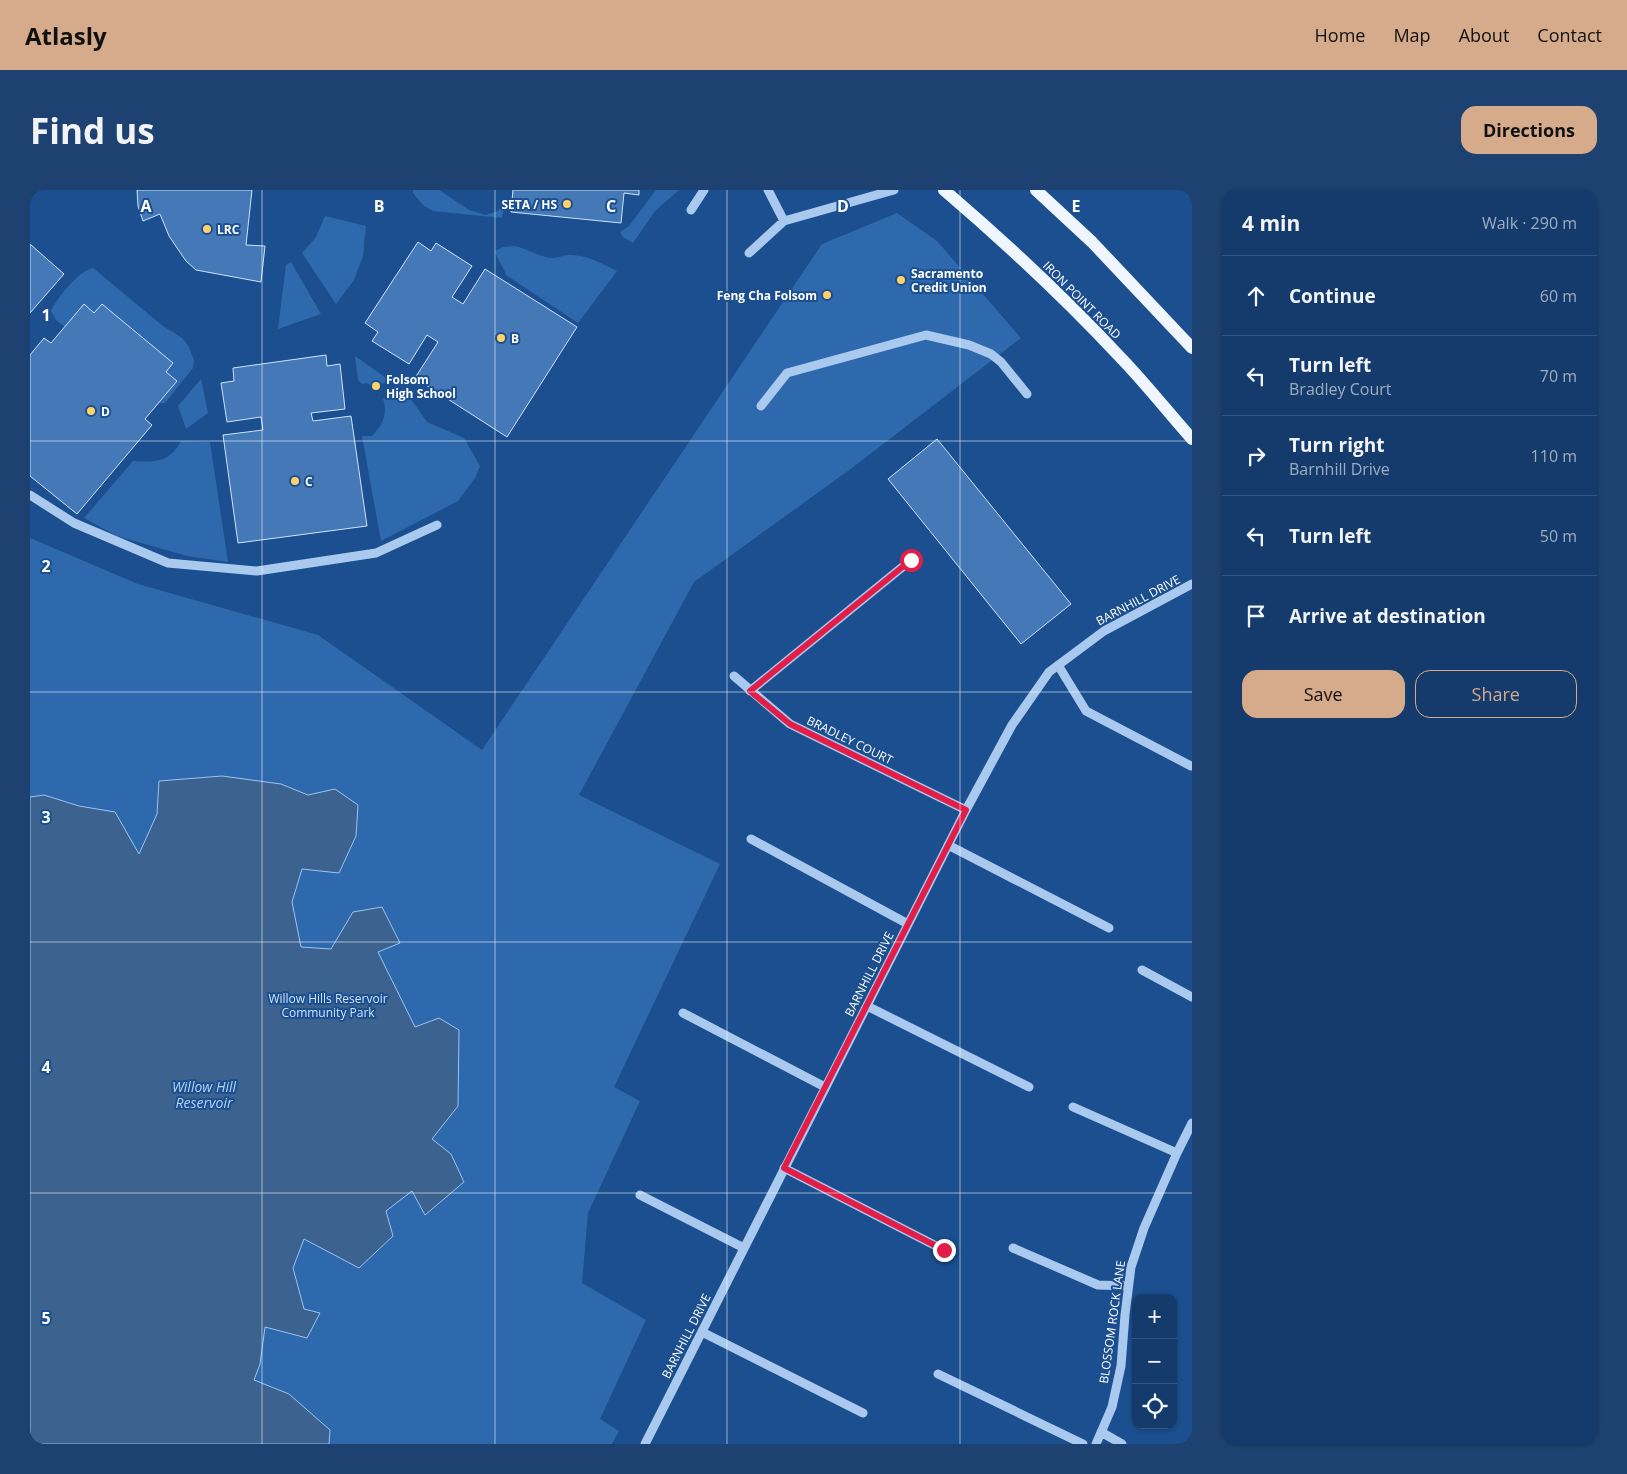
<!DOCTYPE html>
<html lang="en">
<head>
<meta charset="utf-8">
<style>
	:root { --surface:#143b6b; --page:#1d4271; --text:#f1f3f6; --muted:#9dadc1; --line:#33557e; --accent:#d6ab8b }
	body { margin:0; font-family:"Open Sans",sans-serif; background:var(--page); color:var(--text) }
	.controls { position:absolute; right:15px; bottom:15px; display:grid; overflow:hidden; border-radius:10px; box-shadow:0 1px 4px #0004 }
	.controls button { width:45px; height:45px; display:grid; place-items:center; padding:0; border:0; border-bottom:1px solid var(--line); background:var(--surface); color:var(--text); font:25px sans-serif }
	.stop { position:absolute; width:15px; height:15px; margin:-11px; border:4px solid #e11d48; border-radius:50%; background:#fff }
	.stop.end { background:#e11d48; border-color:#fff; box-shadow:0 1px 5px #0008 }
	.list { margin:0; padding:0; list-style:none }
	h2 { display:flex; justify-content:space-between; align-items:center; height:65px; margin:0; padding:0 20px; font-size:21px }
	h2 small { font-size:16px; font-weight:400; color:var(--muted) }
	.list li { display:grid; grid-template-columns:32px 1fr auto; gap:15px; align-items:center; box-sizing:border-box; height:80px; padding:0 20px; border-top:1px solid var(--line) }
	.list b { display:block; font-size:19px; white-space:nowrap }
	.list p { margin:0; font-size:16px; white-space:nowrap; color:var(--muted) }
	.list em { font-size:16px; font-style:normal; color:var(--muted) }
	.actions { display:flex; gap:10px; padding:15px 20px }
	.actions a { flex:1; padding:11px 0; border:1px solid var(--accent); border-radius:15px; text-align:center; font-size:18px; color:var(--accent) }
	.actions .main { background:var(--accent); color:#111 }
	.icon { flex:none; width:28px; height:28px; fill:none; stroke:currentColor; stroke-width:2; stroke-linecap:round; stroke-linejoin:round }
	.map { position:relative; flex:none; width:1162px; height:1254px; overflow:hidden; border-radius:15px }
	header { display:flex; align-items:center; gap:30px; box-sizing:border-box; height:70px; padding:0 25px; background:var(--accent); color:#111 }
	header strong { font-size:24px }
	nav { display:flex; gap:28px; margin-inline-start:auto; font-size:18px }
	.intro { display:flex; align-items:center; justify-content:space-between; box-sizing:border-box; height:120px; padding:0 30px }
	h1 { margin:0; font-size:35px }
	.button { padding:12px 22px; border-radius:15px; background:var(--accent); color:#111; font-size:18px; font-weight:700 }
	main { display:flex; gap:30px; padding:0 30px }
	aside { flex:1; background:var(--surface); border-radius:15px; box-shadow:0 1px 4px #0004 }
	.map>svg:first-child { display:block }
	.green { fill:#2e69ad }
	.water { fill:#3c6290; stroke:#9cc4f0 }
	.building { fill:#4478b7; stroke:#cfe3fa }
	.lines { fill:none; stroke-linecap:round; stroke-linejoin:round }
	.minor { stroke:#a9c9ee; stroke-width:9 }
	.major { stroke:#f0f6ff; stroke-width:12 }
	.route { stroke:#e11d48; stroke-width:6 }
	.grid { fill:none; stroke:#fff; stroke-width:1; stroke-opacity:0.55 }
	.poi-dot { fill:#ffd166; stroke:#1b4f8f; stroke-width:2 }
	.labels { text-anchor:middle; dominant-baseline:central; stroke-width:4; stroke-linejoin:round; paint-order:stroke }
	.poi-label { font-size:12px; font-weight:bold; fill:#fff; stroke:#1b4f8f; text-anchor:start }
	.street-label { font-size:12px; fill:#fff; stroke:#1b4f8f }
	.park-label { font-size:12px; fill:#cfe3fa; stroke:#1b4f8f }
	.water-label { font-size:14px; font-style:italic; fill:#b5d3f5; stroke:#1b4f8f }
	.grid-label { font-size:16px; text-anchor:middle; font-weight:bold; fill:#fff; stroke:#1b4f8f; stroke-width:4; stroke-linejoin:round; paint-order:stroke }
</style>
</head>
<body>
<header>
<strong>Atlasly</strong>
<nav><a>Home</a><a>Map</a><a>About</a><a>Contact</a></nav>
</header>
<div class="intro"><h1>Find us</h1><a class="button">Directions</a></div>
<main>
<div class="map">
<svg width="1162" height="1254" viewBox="0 0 1162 1254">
	<rect width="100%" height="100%" fill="#1b4f8f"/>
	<path class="green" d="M383,0H409L439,20L455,25L466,22L474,15L472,28L403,21L394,16L383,3Z
		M626,0H649L625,21L603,53L593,47L590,42L599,36Z
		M867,23L907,51L991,148L822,278L664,392L549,605L690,674L584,897L610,911L558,1023L552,1093L616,1130L570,1229L589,1241L582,1254H0V348L108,394L288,445L452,560L792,54Z
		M295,26L336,36L333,66L324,90L306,114L272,63L286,47Z
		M485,56C498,59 511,68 523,68C528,68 533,65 539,65C555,64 573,74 587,81L548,133L476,85C473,75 467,70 465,61L473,57Z
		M261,72L291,124L248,139L256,75Z
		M63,78L133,136L152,148L158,155L164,170L163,178L135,213H129L147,191L54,115L35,137L26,130L21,121C28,107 47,82 63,78Z
		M325,166L359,190L344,199L337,193L332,194L328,190Z
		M171,189L178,223L156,239L148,216Z
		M371,199L383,212L397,232L434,248L450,276L445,288L428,311L351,351L332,246H342C353,234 358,224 353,209Z
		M151,251L180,252L198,372L157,366L87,346L54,328L103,271C126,272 139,273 151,251Z"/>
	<path class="water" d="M192,586L251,594L278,605L305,599L328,615L326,646L309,683L272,679L262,712L271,757L301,759L323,722L352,717L370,753L348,762L385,837L409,828L429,840L428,916L402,949L421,964L434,992L395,1025L382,1001L356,1021L363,1046L329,1078L274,1049L263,1078L274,1119L290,1123L277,1148L235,1137L230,1174L224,1190L259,1204L300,1240L299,1254H0V607L14,605L49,616L85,622L109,664L127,624L129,591Z"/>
	<path class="building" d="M107,0H222L216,55L235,56L231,92L166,80L156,71L139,46L130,24L113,31L108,16Z
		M483,0H609V5L594,3L591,33L481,22Z
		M388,52L401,61L406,53L442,76L422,107L433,114L455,79L547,137L477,247L385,188L408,152L397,145L379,174L342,151L348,142L335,133Z
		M0,54L34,84L0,123Z
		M54,114L64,123L72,114L143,173L136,182L147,191L115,229L122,235L47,324L0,286V165L14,148L21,153Z
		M296,165L297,176L310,174L315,219L281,223L283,231L321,226L337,336L208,353L193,245L233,240L231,227L197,232L191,193L204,191L203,178Z
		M907,249L1041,414L991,454L858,289Z"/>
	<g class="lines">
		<path class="minor" d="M738,0L754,31
			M661,20L674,0
			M719,63L754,31L864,0
			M731,216L757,183L896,145L939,155L961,164L971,172L997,204
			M0,305L44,333L138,373L227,381L346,363L407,335
			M1028,475L1056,521L1161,576
			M704,486L760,534L936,620
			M720,501L881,370
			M721,649L878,734
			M918,655L1079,738
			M1112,780L1162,807
			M837,816L999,897
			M653,823L795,897
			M1043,917L1147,963
			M754,978L914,1060
			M610,1005L714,1058
			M983,1058L1068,1095L1098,1096
			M672,1142L833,1223
			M908,1184L1053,1254
			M1071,1242L1092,1254
			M615,1254L936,620L982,535L1019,482L1074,441L1162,394
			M1066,1254L1082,1217L1091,1176L1095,1125L1101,1077L1114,1038L1147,963L1162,933"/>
		<path class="major" d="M914,0C976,53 1036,109 1091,168C1116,194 1138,222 1162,249
			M1006,0L1062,52L1162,158"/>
	</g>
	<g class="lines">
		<path class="route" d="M881,370L720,501L760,534L936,620L754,978L914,1060"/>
	</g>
	<path class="grid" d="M232,0V1254M465,0V1254M697,0V1254M930,0V1254M0,251H1162M0,502H1162M0,752H1162M0,1003H1162"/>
	<g class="poi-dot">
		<circle cx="537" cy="14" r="5"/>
		<circle cx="177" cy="39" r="5"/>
		<circle cx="871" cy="90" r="5"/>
		<circle cx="797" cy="105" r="5"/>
		<circle cx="471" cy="148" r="5"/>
		<circle cx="346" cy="196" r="5"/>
		<circle cx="61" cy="221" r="5"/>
		<circle cx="265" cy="291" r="5"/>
	</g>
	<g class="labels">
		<g class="poi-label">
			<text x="527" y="14" text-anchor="end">SETA / HS</text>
			<text x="187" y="39">LRC</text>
			<text x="881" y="83">Sacramento<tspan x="881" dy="14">Credit Union</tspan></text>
			<text x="787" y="105" text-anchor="end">Feng Cha Folsom</text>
			<text x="481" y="148">B</text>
			<text x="356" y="189">Folsom<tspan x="356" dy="14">High School</tspan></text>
			<text x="71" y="221">D</text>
			<text x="275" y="291">C</text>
		</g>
		<g class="street-label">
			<text transform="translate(1052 110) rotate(45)">IRON POINT ROAD</text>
			<text transform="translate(1108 410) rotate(-28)">BARNHILL DRIVE</text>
			<text transform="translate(820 550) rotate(26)">BRADLEY COURT</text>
			<text transform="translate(839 784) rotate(-63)">BARNHILL DRIVE</text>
			<text transform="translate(1082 1132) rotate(-82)">BLOSSOM ROCK LANE</text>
			<text transform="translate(656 1146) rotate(-63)">BARNHILL DRIVE</text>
		</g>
		<g class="park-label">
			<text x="298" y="808">Willow Hills Reservoir<tspan x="298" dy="14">Community Park</tspan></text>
		</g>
		<g class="water-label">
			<text x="174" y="896">Willow Hill<tspan x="174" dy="16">Reservoir</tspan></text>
		</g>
	</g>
	<g class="grid-label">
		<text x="116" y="22">A</text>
		<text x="349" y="22">B</text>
		<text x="581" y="22">C</text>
		<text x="813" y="22">D</text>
		<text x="1046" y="22">E</text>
		<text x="16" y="131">1</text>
		<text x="16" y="382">2</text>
		<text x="16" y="633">3</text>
		<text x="16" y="883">4</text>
		<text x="16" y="1134">5</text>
	</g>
</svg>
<div class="controls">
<button>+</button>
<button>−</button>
<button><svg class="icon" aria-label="locate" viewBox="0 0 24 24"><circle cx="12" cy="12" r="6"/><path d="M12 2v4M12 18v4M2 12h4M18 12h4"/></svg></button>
</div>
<div class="stop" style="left:881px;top:370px"></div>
<div class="stop end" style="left:914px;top:1060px"></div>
</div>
<aside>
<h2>4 min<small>Walk · 290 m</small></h2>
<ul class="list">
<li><svg class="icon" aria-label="ahead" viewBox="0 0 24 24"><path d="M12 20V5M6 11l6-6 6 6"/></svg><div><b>Continue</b></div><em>60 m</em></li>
<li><svg class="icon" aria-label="left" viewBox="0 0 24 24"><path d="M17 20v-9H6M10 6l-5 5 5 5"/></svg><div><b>Turn left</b><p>Bradley Court</p></div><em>70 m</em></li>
<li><svg class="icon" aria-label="right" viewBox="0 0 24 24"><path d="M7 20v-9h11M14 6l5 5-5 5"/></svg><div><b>Turn right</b><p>Barnhill Drive</p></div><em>110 m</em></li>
<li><svg class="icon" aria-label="left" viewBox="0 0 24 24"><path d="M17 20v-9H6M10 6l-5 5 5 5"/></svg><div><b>Turn left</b></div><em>50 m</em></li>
<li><svg class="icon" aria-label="arrive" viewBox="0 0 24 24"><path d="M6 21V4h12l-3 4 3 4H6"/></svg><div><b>Arrive at destination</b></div></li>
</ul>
<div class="actions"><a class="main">Save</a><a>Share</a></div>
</aside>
</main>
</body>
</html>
